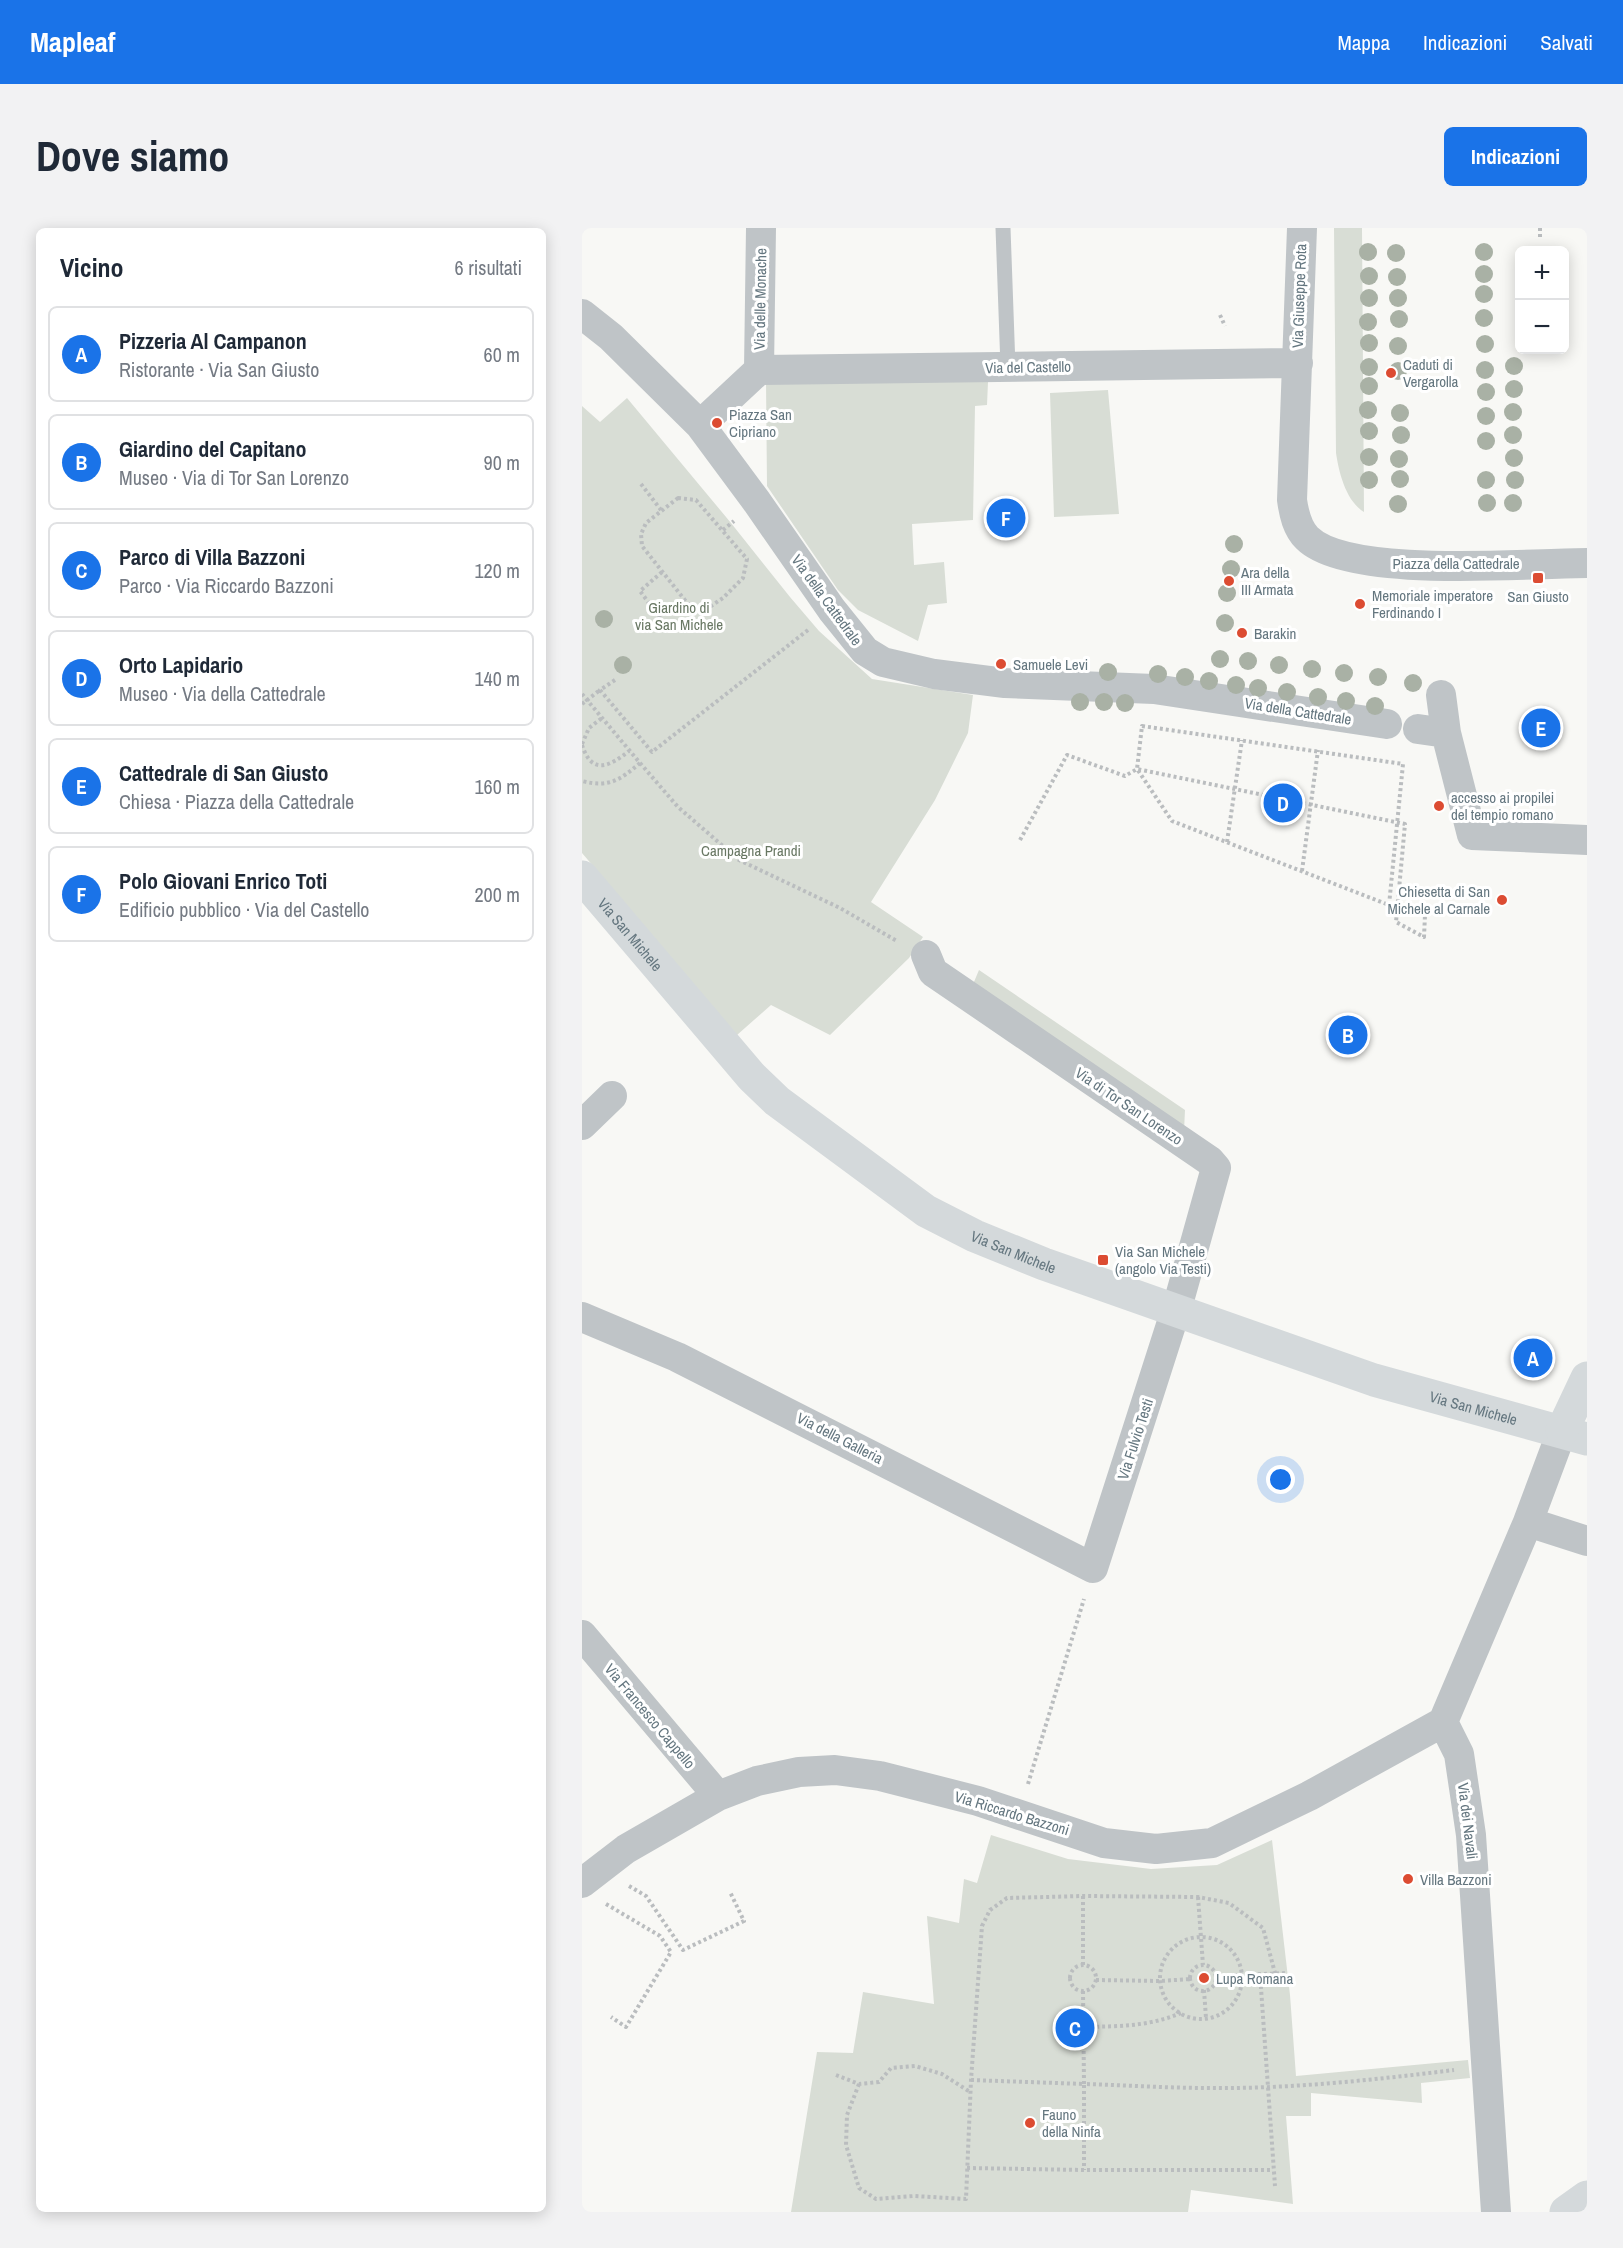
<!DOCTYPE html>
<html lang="it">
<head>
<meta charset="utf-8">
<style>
	:root { --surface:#fff; --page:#f2f2f3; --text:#1f2937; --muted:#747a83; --line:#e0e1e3; --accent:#1a73e8 }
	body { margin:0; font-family:"Archivo Narrow",sans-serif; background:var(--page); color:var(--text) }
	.controls { position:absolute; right:18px; top:18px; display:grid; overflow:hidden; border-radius:9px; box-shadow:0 3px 15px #0003 }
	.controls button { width:54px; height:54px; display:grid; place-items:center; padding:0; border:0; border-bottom:2px solid var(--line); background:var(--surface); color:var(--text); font:30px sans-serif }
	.you { position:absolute; left:699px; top:1252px; width:21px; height:21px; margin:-15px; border:4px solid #fff; border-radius:50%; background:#1a73e8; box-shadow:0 0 0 9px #1a73e833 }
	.badge { display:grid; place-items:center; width:39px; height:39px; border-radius:50%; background:var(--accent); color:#fff; font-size:20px; font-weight:700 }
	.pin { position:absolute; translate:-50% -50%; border:3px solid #fff; box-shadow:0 2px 6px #0006 }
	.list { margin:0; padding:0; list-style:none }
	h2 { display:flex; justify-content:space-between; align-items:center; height:78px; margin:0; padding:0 24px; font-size:26px }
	h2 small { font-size:20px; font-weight:400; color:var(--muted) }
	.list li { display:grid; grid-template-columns:39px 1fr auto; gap:18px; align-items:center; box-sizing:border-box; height:96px; margin:0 12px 12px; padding:0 12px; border:2px solid var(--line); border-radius:9px }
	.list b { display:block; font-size:22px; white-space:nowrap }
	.list p { margin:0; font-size:20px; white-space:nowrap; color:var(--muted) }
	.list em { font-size:20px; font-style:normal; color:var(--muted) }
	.map { position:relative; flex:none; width:1005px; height:1984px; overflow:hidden; border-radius:9px }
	header { display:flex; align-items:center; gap:36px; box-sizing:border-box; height:84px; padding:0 30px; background:var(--accent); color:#fff }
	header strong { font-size:28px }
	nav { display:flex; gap:33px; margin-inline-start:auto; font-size:21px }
	.intro { display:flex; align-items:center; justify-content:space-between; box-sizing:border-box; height:144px; padding:0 36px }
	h1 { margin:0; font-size:42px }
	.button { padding:15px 27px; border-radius:9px; background:var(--accent); color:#fff; font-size:21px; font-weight:700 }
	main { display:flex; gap:36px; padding:0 36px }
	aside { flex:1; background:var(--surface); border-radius:9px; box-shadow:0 3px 15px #0003 }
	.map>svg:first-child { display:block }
	.green { fill:#d8ddd5 }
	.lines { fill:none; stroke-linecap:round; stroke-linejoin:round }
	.path { stroke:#babdbf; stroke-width:4; stroke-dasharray:3 3; stroke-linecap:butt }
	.lane { stroke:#bfc4c7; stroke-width:15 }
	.street { stroke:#bfc4c7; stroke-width:30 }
	.secondary { stroke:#d4d9db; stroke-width:33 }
	.tree { fill:#a9b1a5 }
	.poi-dot { fill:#dc4c32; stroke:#fff; stroke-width:2 }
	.labels { text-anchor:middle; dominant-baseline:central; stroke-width:6; stroke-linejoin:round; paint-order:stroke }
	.street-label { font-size:15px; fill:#64767f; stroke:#fff }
	.poi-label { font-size:15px; fill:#64767f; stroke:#fff; text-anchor:start }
	.park-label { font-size:15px; fill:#687763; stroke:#fff }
</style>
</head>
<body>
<header>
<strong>Mapleaf</strong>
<nav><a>Mappa</a><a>Indicazioni</a><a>Salvati</a></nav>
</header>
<div class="intro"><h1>Dove siamo</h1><a class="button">Indicazioni</a></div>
<main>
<aside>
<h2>Vicino<small>6 risultati</small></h2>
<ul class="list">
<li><span class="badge">A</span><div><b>Pizzeria Al Campanon</b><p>Ristorante · Via San Giusto</p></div><em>60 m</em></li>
<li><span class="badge">B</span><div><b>Giardino del Capitano</b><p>Museo · Via di Tor San Lorenzo</p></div><em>90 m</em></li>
<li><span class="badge">C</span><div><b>Parco di Villa Bazzoni</b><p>Parco · Via Riccardo Bazzoni</p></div><em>120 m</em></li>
<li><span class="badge">D</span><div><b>Orto Lapidario</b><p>Museo · Via della Cattedrale</p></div><em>140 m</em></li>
<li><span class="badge">E</span><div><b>Cattedrale di San Giusto</b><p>Chiesa · Piazza della Cattedrale</p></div><em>160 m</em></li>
<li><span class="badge">F</span><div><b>Polo Giovani Enrico Toti</b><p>Edificio pubblico · Via del Castello</p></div><em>200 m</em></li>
</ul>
</aside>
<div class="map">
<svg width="1005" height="1984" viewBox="0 0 1005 1984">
	<rect width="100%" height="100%" fill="#f8f8f5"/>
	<path class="green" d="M752,0H780L782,284C764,273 757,245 754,225Z
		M184,154H406L405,177L393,178L391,292L330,296L332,337L362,334L365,375L346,377L336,413L276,382L256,362L185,258Z
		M526,162L537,286L472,289L468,165Z
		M45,170L149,295L208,369L237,403L290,451L391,467L386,505L353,572L289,674L341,709L327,730L248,807L189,777L155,807L0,625V178L18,194Z
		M397,742L603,882L602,903L389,761Z
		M409,1607L486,1631L569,1641L635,1637L690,1612L708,1767L714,1848L886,1832L888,1850L839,1855L840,1875L729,1865V1888H704L711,1976L609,1962L606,1984H209L235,1824L271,1825L281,1764L352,1776L345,1688L377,1695L382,1651L395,1655Z"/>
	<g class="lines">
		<path class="path" d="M958,0V9
			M638,87L643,98
			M59,256L79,282
			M96,270L114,272L165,331L161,350L141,370L129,378L117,380L106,376L60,318L59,306L64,295Z
			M141,302L152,293
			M80,344L58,363L81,394
			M33,452L18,462L70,524L226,402
			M0,466L58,535C38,552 27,560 0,553
			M0,476L18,462
			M560,498L821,536L807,677L590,593L555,541Z
			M0,516L7,500L20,490
			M0,517C10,548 28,538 47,523
			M58,535L96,579L157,632L258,680L315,713
			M438,612L485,527L543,548L555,541L823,596L814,694L842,709L843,687
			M645,614L660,512
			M720,643L736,522
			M446,1556L502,1371
			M47,1658L64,1668L101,1722L162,1693L148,1664
			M501,1668V1737
			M616,1669L621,1737
			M24,1676L78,1708L89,1724L44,1799L29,1789
			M578 1750a41 41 0 1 1 82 0a41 41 0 1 1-82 0Z
			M488 1750a13 13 0 1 1 26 0a13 13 0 1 1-26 0Z
			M608 1750a13 13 0 1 1 26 0a13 13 0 1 1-26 0Z
			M678,1746L693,1958
			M634,1748L705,1745
			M514,1752L578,1753L609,1751
			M622,1762L624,1790
			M501,1763L502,1856C543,1857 584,1860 626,1860C708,1861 791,1852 872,1842
			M502,1799C537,1798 565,1799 599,1785
			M254,1847L277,1856L297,1854L309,1840L333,1838L360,1846L388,1864
			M389,1852L502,1856V1942
			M277,1856L265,1887L264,1917L277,1960L294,1971L332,1968L384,1971L389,1852L400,1698L408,1682L425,1670L501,1668L616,1669L647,1675L681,1700L693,1745
			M385,1940L502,1942H691"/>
		<path class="lane" d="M421,0L426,139"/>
		<path class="street" d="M720,0L710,272C712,286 715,300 725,310C766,351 945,335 1005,335
			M0,86L29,109L118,197L175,274L250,382L283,423L301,434L352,446L423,455L572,461L805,496
			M177,142L716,135
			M177,142L179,0
			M118,197L177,142
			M859,467L864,505
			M836,501L864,505L890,607L1005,612
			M0,897L30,868
			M0,1089L95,1129L511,1340L598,1069L634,940L628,933L351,744L344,727
			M980,1203L946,1294L1005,1313
			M0,1407L136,1568
			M861,1494L877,1526L889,1607L914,1984
			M861,1494L946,1294
			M0,1655L44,1621L136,1568L175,1553L217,1544L253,1542L298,1548L396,1573L522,1615L574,1621L630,1615L727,1568L861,1494"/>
		<g class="secondary">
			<path id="s1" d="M0,649L170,849L195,873L344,983L393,1008L462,1036L792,1152L1005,1211"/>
			<path d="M980,1203L1005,1150"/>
			<path d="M984,1984L1005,1969"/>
		</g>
	</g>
	<g class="tree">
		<circle cx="786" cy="24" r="9"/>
		<circle cx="902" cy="24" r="9"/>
		<circle cx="814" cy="25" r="9"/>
		<circle cx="902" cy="46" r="9"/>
		<circle cx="787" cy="48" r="9"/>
		<circle cx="815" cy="49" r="9"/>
		<circle cx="902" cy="66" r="9"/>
		<circle cx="787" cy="70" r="9"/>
		<circle cx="816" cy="70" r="9"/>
		<circle cx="902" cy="90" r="9"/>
		<circle cx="817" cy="91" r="9"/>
		<circle cx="786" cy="94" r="9"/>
		<circle cx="787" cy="115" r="9"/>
		<circle cx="903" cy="116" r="9"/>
		<circle cx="816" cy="118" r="9"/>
		<circle cx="932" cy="138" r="9"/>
		<circle cx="787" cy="139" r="9"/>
		<circle cx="903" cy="142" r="9"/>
		<circle cx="816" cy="143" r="9"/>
		<circle cx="787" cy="158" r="9"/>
		<circle cx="932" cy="161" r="9"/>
		<circle cx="904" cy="164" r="9"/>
		<circle cx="786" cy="182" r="9"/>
		<circle cx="931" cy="184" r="9"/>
		<circle cx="818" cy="185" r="9"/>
		<circle cx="904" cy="188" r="9"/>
		<circle cx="787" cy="203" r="9"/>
		<circle cx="819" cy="207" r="9"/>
		<circle cx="931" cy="207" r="9"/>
		<circle cx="904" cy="213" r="9"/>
		<circle cx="787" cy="229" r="9"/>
		<circle cx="932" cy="230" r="9"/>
		<circle cx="817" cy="231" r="9"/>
		<circle cx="818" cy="251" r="9"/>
		<circle cx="787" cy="252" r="9"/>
		<circle cx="904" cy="252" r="9"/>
		<circle cx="933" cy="252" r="9"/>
		<circle cx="905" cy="275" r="9"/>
		<circle cx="931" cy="275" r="9"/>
		<circle cx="816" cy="276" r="9"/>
		<circle cx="652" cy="316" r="9"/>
		<circle cx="649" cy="341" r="9"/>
		<circle cx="645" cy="365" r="9"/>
		<circle cx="22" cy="391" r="9"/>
		<circle cx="643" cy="395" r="9"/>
		<circle cx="638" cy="431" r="9"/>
		<circle cx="666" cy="433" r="9"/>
		<circle cx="41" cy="437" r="9"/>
		<circle cx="697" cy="437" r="9"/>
		<circle cx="730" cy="441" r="9"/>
		<circle cx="526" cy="444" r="9"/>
		<circle cx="762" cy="445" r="9"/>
		<circle cx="576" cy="446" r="9"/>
		<circle cx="603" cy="449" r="9"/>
		<circle cx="796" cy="449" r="9"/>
		<circle cx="627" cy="453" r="9"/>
		<circle cx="831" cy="455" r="9"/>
		<circle cx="654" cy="457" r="9"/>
		<circle cx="676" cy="460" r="9"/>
		<circle cx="705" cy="464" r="9"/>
		<circle cx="736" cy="469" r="9"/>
		<circle cx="764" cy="473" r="9"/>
		<circle cx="498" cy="474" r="9"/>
		<circle cx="522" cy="474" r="9"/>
		<circle cx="543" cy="475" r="9"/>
		<circle cx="793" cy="478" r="9"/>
	</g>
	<g class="poi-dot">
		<circle cx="809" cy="145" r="6"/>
		<circle cx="135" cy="195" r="6"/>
		<rect x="950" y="344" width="12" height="12" rx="3"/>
		<circle cx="647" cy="353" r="6"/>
		<circle cx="778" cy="376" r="6"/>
		<circle cx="660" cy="405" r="6"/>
		<circle cx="419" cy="436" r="6"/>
		<circle cx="857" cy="578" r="6"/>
		<circle cx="920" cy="672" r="6"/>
		<rect x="515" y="1026" width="12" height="12" rx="3"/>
		<circle cx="826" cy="1651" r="6"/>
		<circle cx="622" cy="1750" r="6"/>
		<circle cx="448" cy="1895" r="6"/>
	</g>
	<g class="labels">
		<g class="street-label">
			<text transform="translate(717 68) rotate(-88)">Via Giuseppe Rota</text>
			<text transform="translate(178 71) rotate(-89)">Via delle Monache</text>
			<text transform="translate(446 139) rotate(-1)">Via del Castello</text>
			<text x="874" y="335">Piazza della Cattedrale</text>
			<text transform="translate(245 372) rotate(54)">Via della Cattedrale</text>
			<text transform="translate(716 483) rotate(9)">Via della Cattedrale</text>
			<text stroke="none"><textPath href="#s1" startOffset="75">Via San Michele</textPath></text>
			<text transform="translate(547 878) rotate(34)">Via di Tor San Lorenzo</text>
			<text stroke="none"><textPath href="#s1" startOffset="579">Via San Michele</textPath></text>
			<text stroke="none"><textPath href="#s1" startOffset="1065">Via San Michele</textPath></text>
			<text transform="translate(258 1210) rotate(27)">Via della Galleria</text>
			<text transform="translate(553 1211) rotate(-72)">Via Fulvio Testi</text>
			<text transform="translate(68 1488) rotate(50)">Via Francesco Cappello</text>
			<text transform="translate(430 1585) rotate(17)">Via Riccardo Bazzoni</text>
			<text transform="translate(886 1593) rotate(83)">Via dei Navali</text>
		</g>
		<g class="poi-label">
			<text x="821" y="136">Caduti di<tspan x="821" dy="17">Vergarolla</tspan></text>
			<text x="147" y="186">Piazza San<tspan x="147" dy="17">Cipriano</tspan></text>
			<text x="659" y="344">Ara della<tspan x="659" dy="17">III Armata</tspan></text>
			<text x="790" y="367">Memoriale imperatore<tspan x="790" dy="17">Ferdinando I</tspan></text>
			<text x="956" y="368" text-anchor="middle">San Giusto</text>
			<text x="672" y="405">Barakin</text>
			<text x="431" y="436">Samuele Levi</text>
			<text x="869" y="569">accesso ai propilei<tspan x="869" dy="17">del tempio romano</tspan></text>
			<text x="908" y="663" text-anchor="end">Chiesetta di San<tspan x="908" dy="17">Michele al Carnale</tspan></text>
			<text x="533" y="1023">Via San Michele<tspan x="533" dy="17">(angolo Via Testi)</tspan></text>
			<text x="838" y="1651">Villa Bazzoni</text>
			<text x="634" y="1750">Lupa Romana</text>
			<text x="460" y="1886">Fauno<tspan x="460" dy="17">della Ninfa</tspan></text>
		</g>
		<g class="park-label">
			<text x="97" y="379">Giardino di<tspan x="97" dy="17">via San Michele</tspan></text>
			<text x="169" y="622">Campagna Prandi</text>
		</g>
	</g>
</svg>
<div class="controls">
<button>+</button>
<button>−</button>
</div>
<div class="you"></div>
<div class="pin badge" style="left:951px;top:1130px">A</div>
<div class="pin badge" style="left:766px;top:807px">B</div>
<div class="pin badge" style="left:493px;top:1800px">C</div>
<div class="pin badge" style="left:701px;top:575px">D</div>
<div class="pin badge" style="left:959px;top:500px">E</div>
<div class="pin badge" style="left:424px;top:290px">F</div>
</div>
</main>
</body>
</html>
